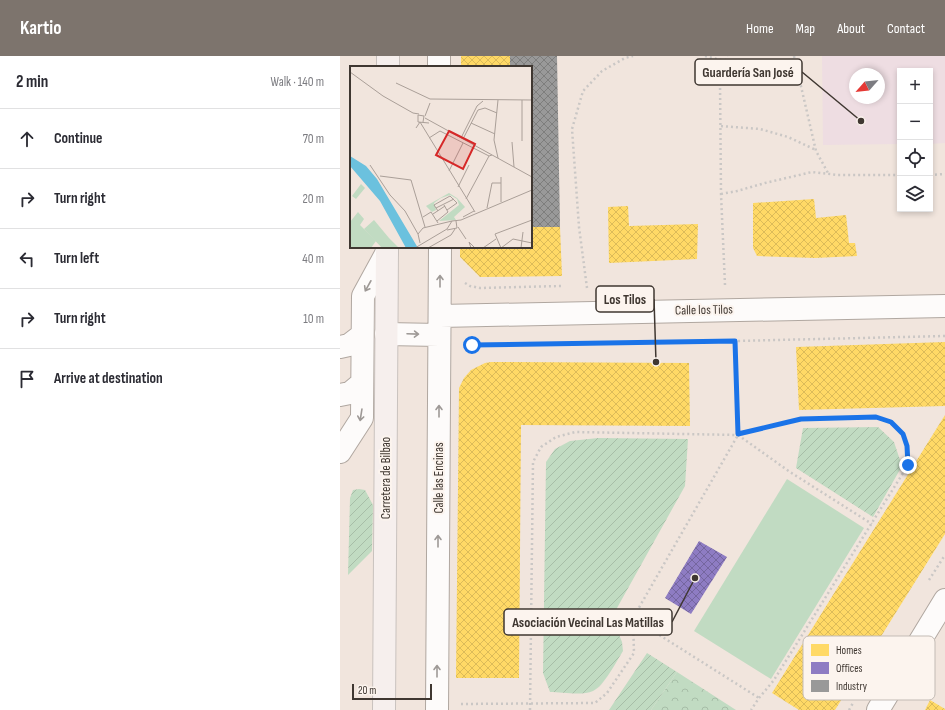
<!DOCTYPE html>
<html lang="en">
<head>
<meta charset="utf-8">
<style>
	:root { --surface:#fff; --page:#f2f2f3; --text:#2b2b33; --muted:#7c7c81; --line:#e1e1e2; --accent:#7d746d }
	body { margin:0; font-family:"Sofia Sans Condensed",sans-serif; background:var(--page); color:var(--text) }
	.controls { position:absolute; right:12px; top:12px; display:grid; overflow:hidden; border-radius:0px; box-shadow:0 2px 6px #0003 }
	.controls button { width:36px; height:36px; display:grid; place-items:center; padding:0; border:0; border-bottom:1px solid var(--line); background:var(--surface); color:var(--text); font:20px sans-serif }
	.compass { position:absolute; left:509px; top:12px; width:36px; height:36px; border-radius:50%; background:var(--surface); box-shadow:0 2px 6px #0003; rotate:243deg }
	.scale { position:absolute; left:12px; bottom:10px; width:80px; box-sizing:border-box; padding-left:4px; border:2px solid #3f3731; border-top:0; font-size:11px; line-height:14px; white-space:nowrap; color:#3f3731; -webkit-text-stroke:3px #fcf4ee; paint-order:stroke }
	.stop { position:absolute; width:12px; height:12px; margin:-9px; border:3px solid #1a73e8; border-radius:50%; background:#fff }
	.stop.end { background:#1a73e8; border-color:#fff; box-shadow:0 1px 4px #0008 }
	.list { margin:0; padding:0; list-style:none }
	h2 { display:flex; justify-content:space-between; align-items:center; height:52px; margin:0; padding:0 16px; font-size:17px }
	h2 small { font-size:13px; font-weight:400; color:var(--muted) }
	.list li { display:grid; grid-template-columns:26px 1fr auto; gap:12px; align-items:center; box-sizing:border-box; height:60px; padding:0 16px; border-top:1px solid var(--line) }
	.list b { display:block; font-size:15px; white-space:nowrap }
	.list em { font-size:13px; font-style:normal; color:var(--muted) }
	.icon { flex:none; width:22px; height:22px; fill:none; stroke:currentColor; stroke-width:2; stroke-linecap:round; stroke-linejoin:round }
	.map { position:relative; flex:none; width:605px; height:654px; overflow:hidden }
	header { display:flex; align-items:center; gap:24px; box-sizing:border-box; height:56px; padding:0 20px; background:var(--accent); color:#fff }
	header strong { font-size:19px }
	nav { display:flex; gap:22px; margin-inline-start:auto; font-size:14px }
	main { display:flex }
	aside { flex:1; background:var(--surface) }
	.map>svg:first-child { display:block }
	.education { fill:#eedde2; fill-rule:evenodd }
	.grass { fill:#c1dbc2 }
	.park { fill:url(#park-crowns) }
	.garden { fill:url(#garden-furrows) }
	.homes { fill:url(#homes-cross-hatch) }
	.offices { fill:url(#offices-cross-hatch) }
	.industry { fill:url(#industry-cross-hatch) }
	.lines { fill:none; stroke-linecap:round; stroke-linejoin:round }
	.minor-casing { stroke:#b0a7a0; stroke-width:24 }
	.major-casing { stroke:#c9c2be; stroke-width:24 }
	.path { stroke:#cac7c5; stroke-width:2.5; stroke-dasharray:2 3; stroke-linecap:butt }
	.minor { stroke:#fdfbfa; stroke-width:22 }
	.major { stroke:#f6efed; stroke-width:22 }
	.oneway { stroke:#9e9996 }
	.route { stroke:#1a73e8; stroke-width:5 }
	.labels { text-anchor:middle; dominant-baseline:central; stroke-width:4; stroke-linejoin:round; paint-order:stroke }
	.street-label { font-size:13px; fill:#3f3731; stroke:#fcf4ee }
	.inset-road { fill:none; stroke:#aa9f98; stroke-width:1 }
	.view { fill:#d62828; fill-opacity:0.15; stroke:#d62828; stroke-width:2 }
	.inset-edge { fill:none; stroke:#3f3731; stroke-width:2 }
	.key { fill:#fcf4ee; stroke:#c3bbb5; stroke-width:1 }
	.key-label { font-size:11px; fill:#3f3731 }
	.leader { fill:none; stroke:#3f3731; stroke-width:1.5 }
	.callout-dot { fill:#3f3731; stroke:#fcf4ee; stroke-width:1.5 }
	.callout { fill:#fcf4ee; stroke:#3f3731; stroke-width:1.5 }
	.callout-label { font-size:14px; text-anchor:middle; font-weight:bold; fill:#3f3731 }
</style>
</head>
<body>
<header>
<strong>Kartio</strong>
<nav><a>Home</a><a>Map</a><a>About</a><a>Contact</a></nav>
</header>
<main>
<aside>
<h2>2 min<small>Walk · 140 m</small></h2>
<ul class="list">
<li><svg class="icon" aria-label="ahead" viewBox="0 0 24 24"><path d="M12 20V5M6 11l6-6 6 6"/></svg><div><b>Continue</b></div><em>70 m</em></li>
<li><svg class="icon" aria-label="right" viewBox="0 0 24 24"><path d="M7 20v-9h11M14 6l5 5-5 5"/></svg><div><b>Turn right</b></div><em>20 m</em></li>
<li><svg class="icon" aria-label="left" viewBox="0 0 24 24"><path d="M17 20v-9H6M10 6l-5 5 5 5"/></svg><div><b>Turn left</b></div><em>40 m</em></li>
<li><svg class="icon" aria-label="right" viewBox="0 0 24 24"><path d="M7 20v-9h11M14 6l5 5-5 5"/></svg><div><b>Turn right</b></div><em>10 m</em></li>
<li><svg class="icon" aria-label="arrive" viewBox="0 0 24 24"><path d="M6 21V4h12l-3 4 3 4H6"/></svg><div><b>Arrive at destination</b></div></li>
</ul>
</aside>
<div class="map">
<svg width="605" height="654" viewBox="0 0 605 654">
	<defs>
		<pattern id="park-crowns" width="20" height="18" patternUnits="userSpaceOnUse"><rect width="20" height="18" fill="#c1dbc2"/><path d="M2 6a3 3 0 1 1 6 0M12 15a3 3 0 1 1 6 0" fill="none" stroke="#a7bda7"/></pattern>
		<pattern id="garden-furrows" width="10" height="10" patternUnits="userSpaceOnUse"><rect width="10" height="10" fill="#c1dbc2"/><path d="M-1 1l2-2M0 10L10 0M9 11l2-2" fill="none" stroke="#a7bda7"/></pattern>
		<pattern id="homes-cross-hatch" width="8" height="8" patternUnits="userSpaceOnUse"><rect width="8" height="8" fill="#ffd966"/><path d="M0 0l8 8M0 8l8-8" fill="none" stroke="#dcbb59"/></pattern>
		<pattern id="offices-cross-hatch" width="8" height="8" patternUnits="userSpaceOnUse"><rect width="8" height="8" fill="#8e7cc3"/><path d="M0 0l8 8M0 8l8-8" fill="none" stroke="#75669f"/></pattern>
		<pattern id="industry-cross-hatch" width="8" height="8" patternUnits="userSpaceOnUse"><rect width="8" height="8" fill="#999"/><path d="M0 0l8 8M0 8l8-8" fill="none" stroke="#7e7e7d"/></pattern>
	</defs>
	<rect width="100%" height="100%" fill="#f1e5dd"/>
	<path class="education" d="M482,0H605V87L590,88V15H560V88L483,89ZM515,18H539V42H515Z"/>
	<path class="grass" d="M447,423L524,472L431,623L354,575Z"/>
	<path class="park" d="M337,616L396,654H311Z"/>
	<path class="garden" d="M538,371L554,386L562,410L533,461L456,412L463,372Z
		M258,382L348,383L345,430L277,552L274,566L282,586L283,595C276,606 264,630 253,635C242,640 222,636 210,636L203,617L206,406L215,393L230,385Z
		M19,433L25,434L33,449L32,495L8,519L10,442L13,434Z
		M307,597L337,616L311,654H269Z"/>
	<path class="homes" d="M121,0H170V11H121Z
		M474,143L476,162L506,159L509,187H515L517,200L475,202L417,200L413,192V147Z
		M288,150L289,170L358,168L357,203L269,207L268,151Z
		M191,171H220L222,220L140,221L120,201V191H191Z
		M605,286V350L459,354L456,291Z
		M151,306L349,307L350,370L181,369L179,622H116L119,332L124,322L131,314L145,307Z
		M605,359V478L495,654H459L432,637Z
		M590,644L605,653V654H585Z"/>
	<path class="offices" d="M359,485L387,501L351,558L325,542Z"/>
	<path class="industry" d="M170,0H217L220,171H191V11H170Z"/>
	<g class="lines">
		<defs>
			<path id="minor" d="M99,0V11
				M100,260L605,250
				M46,278L99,279
				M0,291L9,289L22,279
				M0,339L10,337L22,327
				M0,396L22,362L23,240L47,196
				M97,654L100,191
				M538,654L605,544"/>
			<path id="major" d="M48,11V0
				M44,654L47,191"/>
		</defs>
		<use href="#minor" class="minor-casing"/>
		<use href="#major" class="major-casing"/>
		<path class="path" d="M365,0L385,5
			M454,0L476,95L488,117
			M381,70L420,73L448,81L476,94
			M590,119L605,118
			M381,138L397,135L425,127L472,116L498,119H560
			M125,227L130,230L140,232L221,230
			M385,229L381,138L380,25L387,0
			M247,232L239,171L232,73L243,35L262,15L285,2L293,0
			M124,292L126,290L138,289L395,285L605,280
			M398,379L450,416L532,468
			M589,524L605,499
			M294,563L419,642
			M121,648L255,647L267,637L294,597L293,562L398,379L395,285
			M190,654L193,406L201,391L216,381L235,376L398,379L461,363L536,361L551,366L563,378L567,390L568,409L434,624L419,642L411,654
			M509,654L513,647"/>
		<use href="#minor" class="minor"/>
		<use href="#major" class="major"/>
	</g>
	<defs><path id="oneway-shaft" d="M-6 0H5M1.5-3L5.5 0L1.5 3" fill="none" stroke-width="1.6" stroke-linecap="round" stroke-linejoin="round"/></defs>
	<g class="oneway">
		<use href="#oneway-shaft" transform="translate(100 225) rotate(-90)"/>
		<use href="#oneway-shaft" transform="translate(28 230) rotate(119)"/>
		<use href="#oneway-shaft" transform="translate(73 278) rotate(2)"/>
		<use href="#oneway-shaft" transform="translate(99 355) rotate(-90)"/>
		<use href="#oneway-shaft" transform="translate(21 359) rotate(99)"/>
		<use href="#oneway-shaft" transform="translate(98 485) rotate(-90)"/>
		<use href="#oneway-shaft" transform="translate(97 615) rotate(-90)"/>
	</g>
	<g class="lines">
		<path class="route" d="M132,289L395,285L398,378L461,363L536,361L551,366L563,378L567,390L568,409"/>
	</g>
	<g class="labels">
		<g class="street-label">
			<text transform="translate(364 254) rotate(-1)">Calle los Tilos</text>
			<text transform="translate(46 422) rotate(-90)">Carretera de Bilbao</text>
			<text transform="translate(99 422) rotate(-90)">Calle las Encinas</text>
		</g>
	</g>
	<g transform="translate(10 10)">
		<rect width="182" height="182" fill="#f1e5dd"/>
		<path d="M8,146L14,153L10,159L26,175L21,182H0V156Z" fill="#c1dbc2"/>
		<path d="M24,154L39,172L49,182H32L14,163Z" fill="#c1dbc2"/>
		<path d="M11,118L15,122L6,133L2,130ZM99,127L107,132L115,141L104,151L106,154L89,155L109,139L107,133L100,129L91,132L84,137L86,144L82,146L76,140Z" fill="#c1dbc2"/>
		<path d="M0,90L16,100L27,113L68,182H56L30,135L0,100Z" fill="#6bc1de"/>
		<path class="inset-road" d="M0,6L33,30L63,47L69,48M46,17L80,33M80,33L182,34M148,34L144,74L148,92M75,50L80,37M75,52L182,111M73,56L74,50L68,49V56L79,57M121,57L145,68M66,62L70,56L125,146M79,72L90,65L139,90L142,89M111,72L127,40L133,35M113,73L128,44L135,42L147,47M172,75V34M162,76L164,101M20,99L40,129L55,145L68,168M99,105L113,77M30,110L61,114L75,161M108,121L119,99M116,133L139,90M151,136V111M86,142L104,133M137,142L142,117H151M88,145L84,139L100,130L107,137L97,144M83,148L95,140M73,151L81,146L88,157M113,151L124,145M87,155L98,146L94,139M108,161L116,173M97,164L107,162L106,155M70,177L68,168L73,162L102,155M65,182L97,163L102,155L111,154L182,124M78,182L101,169L105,163M121,182L119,176L125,182M133,182L146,173M151,182L145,168L182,154M151,182L163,173L182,177M171,182L173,166"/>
		<path class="view" d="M99,65L125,78L113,103L86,89Z"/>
		<rect width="182" height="182" class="inset-edge"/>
	</g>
	<rect x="463" y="580" width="132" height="64" rx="6" class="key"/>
	<rect x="471" y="588" width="18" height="12" fill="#ffd966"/>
	<rect x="471" y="606" width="18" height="12" fill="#8e7cc3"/>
	<rect x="471" y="624" width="18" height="12" fill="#999"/>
	<g class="key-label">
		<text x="496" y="598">Homes</text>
		<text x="496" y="616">Offices</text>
		<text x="496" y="634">Industry</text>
	</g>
	<path class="leader" d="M521 65L462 16M316 306L314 243M355 522L332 566"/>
	<g class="callout-dot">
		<circle cx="521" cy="65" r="4"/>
		<circle cx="316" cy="306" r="4"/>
		<circle cx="355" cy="522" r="4"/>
	</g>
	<g class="callout">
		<rect x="355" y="3" width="107" height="26" rx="4"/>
		<rect x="256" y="230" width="58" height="26" rx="4"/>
		<rect x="164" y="553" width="168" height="26" rx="4"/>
	</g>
	<g class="callout-label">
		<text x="408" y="21">Guardería San José</text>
		<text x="285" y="248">Los Tilos</text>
		<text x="248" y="571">Asociación Vecinal Las Matillas</text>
	</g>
</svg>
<div class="controls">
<button>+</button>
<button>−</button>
<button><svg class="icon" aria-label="locate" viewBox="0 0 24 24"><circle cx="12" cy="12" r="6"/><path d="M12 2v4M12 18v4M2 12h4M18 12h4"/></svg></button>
<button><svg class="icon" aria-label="layers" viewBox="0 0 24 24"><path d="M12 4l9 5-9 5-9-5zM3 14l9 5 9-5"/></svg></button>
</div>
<svg class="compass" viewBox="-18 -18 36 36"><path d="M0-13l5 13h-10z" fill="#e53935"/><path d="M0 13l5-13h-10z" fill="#7c7c81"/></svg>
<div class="scale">20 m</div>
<div class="stop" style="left:132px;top:289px"></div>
<div class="stop end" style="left:568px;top:409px"></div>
</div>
</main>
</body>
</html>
